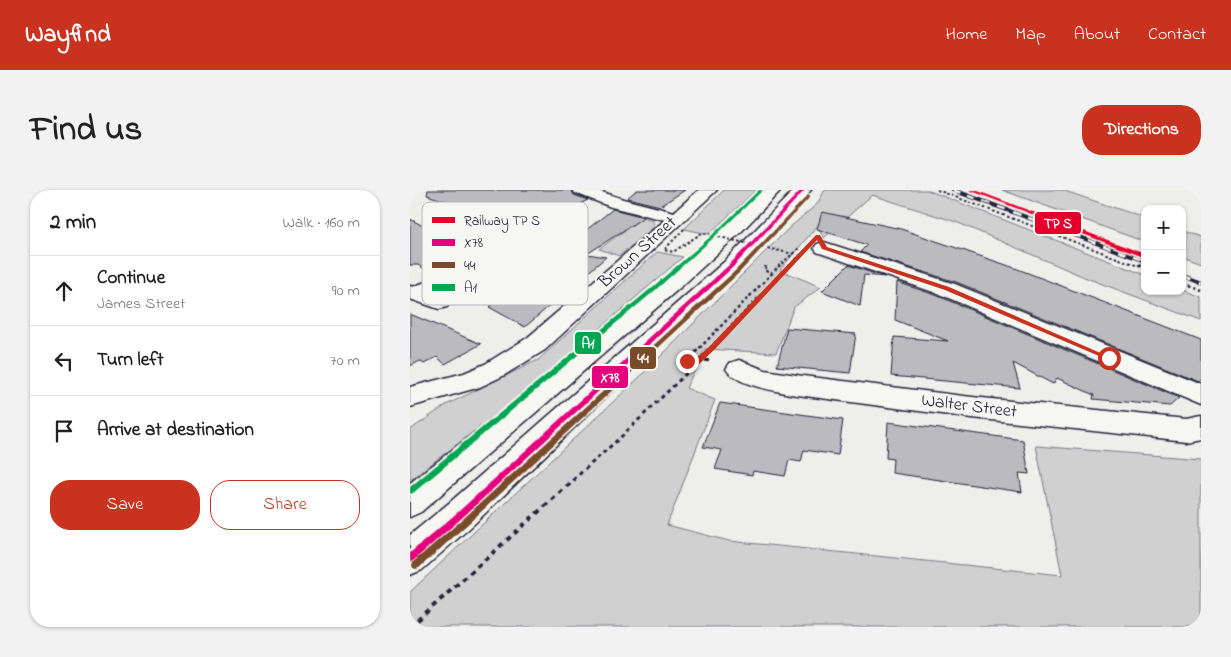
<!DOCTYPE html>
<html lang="en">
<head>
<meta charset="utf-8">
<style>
	:root { --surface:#fff; --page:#f2f2f2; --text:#222; --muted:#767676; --line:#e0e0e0; --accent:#c8321e }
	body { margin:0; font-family:"Indie Flower",sans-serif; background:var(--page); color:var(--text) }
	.controls { position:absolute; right:15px; top:15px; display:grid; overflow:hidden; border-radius:10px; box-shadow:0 1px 4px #0004 }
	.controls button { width:45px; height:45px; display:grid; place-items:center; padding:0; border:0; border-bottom:1px solid var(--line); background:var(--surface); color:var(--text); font:25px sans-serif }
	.stop { position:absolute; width:15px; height:15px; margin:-11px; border:4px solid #c8321e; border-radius:50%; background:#fff }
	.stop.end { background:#c8321e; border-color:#fff; box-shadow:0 1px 5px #0008 }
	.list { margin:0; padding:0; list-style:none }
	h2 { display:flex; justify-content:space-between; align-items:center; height:65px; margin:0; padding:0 20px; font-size:21px }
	h2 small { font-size:16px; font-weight:400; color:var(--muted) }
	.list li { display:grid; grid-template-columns:32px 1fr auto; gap:15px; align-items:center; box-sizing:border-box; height:70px; padding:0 20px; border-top:1px solid var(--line) }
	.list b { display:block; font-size:19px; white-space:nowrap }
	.list p { margin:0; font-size:16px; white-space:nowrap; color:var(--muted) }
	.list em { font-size:16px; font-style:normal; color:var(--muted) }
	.actions { display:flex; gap:10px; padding:15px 20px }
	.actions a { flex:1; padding:11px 0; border:1px solid var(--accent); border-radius:20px; text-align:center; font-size:18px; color:var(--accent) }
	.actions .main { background:var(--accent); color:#fff }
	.icon { flex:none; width:28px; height:28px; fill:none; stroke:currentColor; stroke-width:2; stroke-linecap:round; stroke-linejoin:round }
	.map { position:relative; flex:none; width:791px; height:437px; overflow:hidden; border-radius:20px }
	header { display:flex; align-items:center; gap:30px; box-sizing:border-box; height:70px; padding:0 25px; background:var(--accent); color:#fff }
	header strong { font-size:24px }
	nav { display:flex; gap:28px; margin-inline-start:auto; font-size:18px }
	.intro { display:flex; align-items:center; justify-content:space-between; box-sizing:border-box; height:120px; padding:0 30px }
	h1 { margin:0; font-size:35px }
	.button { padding:12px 22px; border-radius:20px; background:var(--accent); color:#fff; font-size:18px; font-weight:700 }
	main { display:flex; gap:30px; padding:0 30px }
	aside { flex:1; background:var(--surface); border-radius:20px; box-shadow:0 1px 4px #0004 }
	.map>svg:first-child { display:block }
	.green { fill:#d0d0d1; stroke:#797986 }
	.building { fill:#bbbbbf; stroke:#22223b }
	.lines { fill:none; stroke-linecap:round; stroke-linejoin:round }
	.service-casing { stroke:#22223b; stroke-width:3 }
	.minor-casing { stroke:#22223b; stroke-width:3 }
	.primary-casing { stroke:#22223b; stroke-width:3 }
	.path-far3 { stroke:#22223b; stroke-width:2; stroke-dasharray:2.5 2.5; stroke-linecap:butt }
	.path-far2 { stroke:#22223b; stroke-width:2.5; stroke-dasharray:3 3; stroke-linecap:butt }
	.path-far1 { stroke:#22223b; stroke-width:3; stroke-dasharray:4 4; stroke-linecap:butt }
	.path { stroke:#22223b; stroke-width:4; stroke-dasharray:5 5; stroke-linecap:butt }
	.service { fill:#f6f6f2; fill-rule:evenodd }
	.minor { fill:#f6f6f2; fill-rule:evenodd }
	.primary { fill:#f6f6f2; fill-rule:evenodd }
	.rail-far1-casing { stroke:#22223b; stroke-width:4 }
	.rail-casing { stroke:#22223b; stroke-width:4.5 }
	.rail-far1 { stroke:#f6f6f2; stroke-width:2.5; stroke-dasharray:8; stroke-linecap:butt }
	.rail { stroke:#f6f6f2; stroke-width:3; stroke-dasharray:9; stroke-linecap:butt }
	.path-bridge { stroke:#22223b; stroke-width:2; stroke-dasharray:2.5 2.5; stroke-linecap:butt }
	.bus-1-casing { stroke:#f6f6f2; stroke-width:4 }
	.bus-2-casing { stroke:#f6f6f2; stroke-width:4 }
	.bus-3-casing { stroke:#f6f6f2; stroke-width:4 }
	.bus-1 { fill:#e5007d; fill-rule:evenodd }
	.bus-2 { fill:#7a4b2a; fill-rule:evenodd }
	.bus-3 { fill:#00a651; fill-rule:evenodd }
	.rail-1-casing { stroke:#f6f6f2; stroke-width:3 }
	.rail-1 { fill:#e4002b; fill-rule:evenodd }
	.route { fill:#c8321e }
	.labels { text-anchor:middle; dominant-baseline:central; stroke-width:4; stroke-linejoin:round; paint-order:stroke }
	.street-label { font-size:18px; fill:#22223b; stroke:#f6f6f2 }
	.key { fill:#f6f6f2; stroke:#b6b6bb; stroke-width:1 }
	.key-label { font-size:14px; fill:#22223b }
	.line-badge { stroke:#f6f6f2; stroke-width:2 }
	.badge-label { font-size:14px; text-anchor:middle; font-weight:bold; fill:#fff }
</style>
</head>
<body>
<header>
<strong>Wayfind</strong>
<nav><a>Home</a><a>Map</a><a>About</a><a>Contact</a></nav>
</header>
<div class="intro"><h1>Find us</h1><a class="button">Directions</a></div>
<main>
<aside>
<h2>2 min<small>Walk · 160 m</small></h2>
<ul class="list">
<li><svg class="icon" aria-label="ahead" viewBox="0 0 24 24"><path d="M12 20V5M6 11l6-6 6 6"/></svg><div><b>Continue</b><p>James Street</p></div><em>90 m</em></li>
<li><svg class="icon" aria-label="left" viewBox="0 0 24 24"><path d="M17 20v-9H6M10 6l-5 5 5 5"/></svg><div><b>Turn left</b></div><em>70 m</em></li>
<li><svg class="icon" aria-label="arrive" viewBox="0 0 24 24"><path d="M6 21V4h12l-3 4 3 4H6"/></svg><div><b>Arrive at destination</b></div></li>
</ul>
<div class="actions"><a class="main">Save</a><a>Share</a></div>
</aside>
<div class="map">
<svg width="791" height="437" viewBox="0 0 791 437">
	<rect width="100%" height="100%" fill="#eeeeeb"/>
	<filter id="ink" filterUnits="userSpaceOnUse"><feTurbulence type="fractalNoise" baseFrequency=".02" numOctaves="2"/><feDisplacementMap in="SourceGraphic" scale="10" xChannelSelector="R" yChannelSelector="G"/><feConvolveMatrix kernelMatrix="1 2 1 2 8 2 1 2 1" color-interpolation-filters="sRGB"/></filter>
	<g filter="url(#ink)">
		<path class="green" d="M314,0H346L299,44L274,39Z
			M415,0H517L735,85V101H772V100L791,107V131L679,89L546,32L462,5L414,48L407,36L370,80L411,97L384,117L366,163L295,159L276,198L305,210L257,335L319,351L652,385L626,256L791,269V437H0V402L235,182L378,39L407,14Z
			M592,0H652L735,28V52Z
			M233,27L242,30L245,36L209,66L189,59Z
			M772,41L791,47V73L772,66Z
			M247,62L273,67L113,204L0,290V240L36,215L128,170Z"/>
		<path class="building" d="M18,0H161L164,5L178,10L119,38L17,5Z
			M227,0H275L250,16L217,8Z
			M203,19L234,27L177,64L196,67L115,137L79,117L114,89L156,59L158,60L156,56Z
			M412,22L491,39L605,78L791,150V188L788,191L546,92L450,62L457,55L407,39Z
			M0,29L65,64L23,84L8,75H0Z
			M438,75L475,87L454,85L450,116L412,101Z
			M487,92L528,106L769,208L760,216L683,209L684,205L647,188L643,194L603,173L610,198L481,186L484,147L538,151L485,130Z
			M0,124L71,154L35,174L27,167L14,174L10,171L0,176Z
			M377,138L446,144L440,183L367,176Z
			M310,213L433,230L428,265L394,260L391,272L379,270L375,286L343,281L342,285L305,279L312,260L293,257Z
			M478,232L613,250L619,284L609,283L612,302L482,283L483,269L476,268Z"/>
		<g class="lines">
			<defs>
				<path id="service" d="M70,82L75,83L77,86L75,89L40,91L0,107V98L38,83Z"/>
				<path id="minor" d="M163,0H186L213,9L264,22L289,0H307L135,160L93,186L70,197L0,217V197L54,183L75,174L117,148L255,30L201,17L165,3Z
					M414,52L545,94L791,194V215L529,104L407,62L404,58L407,54Z
					M0,96L37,107L40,112L37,117L29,119L0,109Z
					M329,170L355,180L393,186L562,207L776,229L791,226V248L776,251L562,228L380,204C362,200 326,195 316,179L320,173Z"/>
				<path id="primary" d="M354,0H371L332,41L273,95L11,322L0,327V293C121,199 245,107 354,0Z
					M384,0H401L328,80L63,335L12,380L0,385V345L39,313L314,72Z"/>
			</defs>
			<use href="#service" class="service-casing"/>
			<use href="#minor" class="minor-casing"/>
			<use href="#primary" class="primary-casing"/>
			<path class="path-far3" d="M527,0L731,77
				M368,77L389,58
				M379,77L390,65"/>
			<path class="path-far2" d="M728,75L735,78
				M356,76L354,80L361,83
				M772,93L791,100
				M290,169L300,171
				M277,171L370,75
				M288,171L380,75"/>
			<path class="path-far1" d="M278,170L282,176
				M295,170L302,172
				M163,290L213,245L290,170"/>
			<path class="path" d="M0,437L165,289"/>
			<use href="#service" class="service"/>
			<use href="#minor" class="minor"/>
			<use href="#primary" class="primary"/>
			<defs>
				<path id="rail-far1" d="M543,0L735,71"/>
				<path id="rail" d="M772,85L791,92"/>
			</defs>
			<use href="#rail-far1" class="rail-far1-casing"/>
			<use href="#rail" class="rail-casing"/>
			<use href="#rail-far1" class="rail-far1"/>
			<use href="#rail" class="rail"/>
			<path class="path-bridge" d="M274,39L254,60L263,62L292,43L383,64"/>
			<defs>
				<path id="bus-1" d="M391,0H395L323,77L54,326L3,371L0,372V363L48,322L319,75Z"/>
				<path id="bus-2" d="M398,5L401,6L329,83L60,332L9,378L6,379L3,378L2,375L3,372L54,328L325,81Z"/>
				<path id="bus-3" d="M349,0H353L301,50L242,103L3,303L0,304V297L238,101L299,48Z"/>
			</defs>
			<use href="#bus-1" class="bus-1-casing"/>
			<use href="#bus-2" class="bus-2-casing"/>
			<use href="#bus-3" class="bus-3-casing"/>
			<use href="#bus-1" class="bus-1"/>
			<use href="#bus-2" class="bus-2"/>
			<use href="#bus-3" class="bus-3"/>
			<defs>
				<path id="rail-1" d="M559,0H565L735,64V68Z"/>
			</defs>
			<use href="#rail-1" class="rail-1-casing"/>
			<use href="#rail-1" class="rail-1"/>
		</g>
	</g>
	<path class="route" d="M406,45H410L417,57L539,97L702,168L696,169L535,100L412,59L407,50L305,159L285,178H280L274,171L275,169H280L282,172L300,156Z"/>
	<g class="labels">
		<g class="street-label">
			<text transform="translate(228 63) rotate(-42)">Brown Street</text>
			<text transform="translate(559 217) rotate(7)">Walter Street</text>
		</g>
	</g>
	<rect x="12" y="12" width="166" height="103" rx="8" class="key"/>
	<rect x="22" y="27" width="23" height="6" fill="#e4002b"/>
	<rect x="22" y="49" width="23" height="7" fill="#e5007d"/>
	<rect x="22" y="72" width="23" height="6" fill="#7a4b2a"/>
	<rect x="22" y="94" width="23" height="7" fill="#00a651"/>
	<g class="key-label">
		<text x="54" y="35">Railway TP S</text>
		<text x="54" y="57">X78</text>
		<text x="54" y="80">44</text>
		<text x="54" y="102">A1</text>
	</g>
	<g class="line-badge">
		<rect x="624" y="21" width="48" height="24" rx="5" fill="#e4002b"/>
		<rect x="164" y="141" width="28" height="24" rx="5" fill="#00a651"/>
		<rect x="219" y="156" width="28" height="24" rx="5" fill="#7a4b2a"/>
		<rect x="181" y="175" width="38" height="24" rx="5" fill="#e5007d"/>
	</g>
	<g class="badge-label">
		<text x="648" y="38">TP S</text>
		<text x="178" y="158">A1</text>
		<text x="233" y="173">44</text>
		<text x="200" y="192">X78</text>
	</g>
</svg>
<div class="controls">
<button>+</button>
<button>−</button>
</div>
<div class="stop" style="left:699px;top:168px"></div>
<div class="stop end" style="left:277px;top:171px"></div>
</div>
</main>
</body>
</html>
